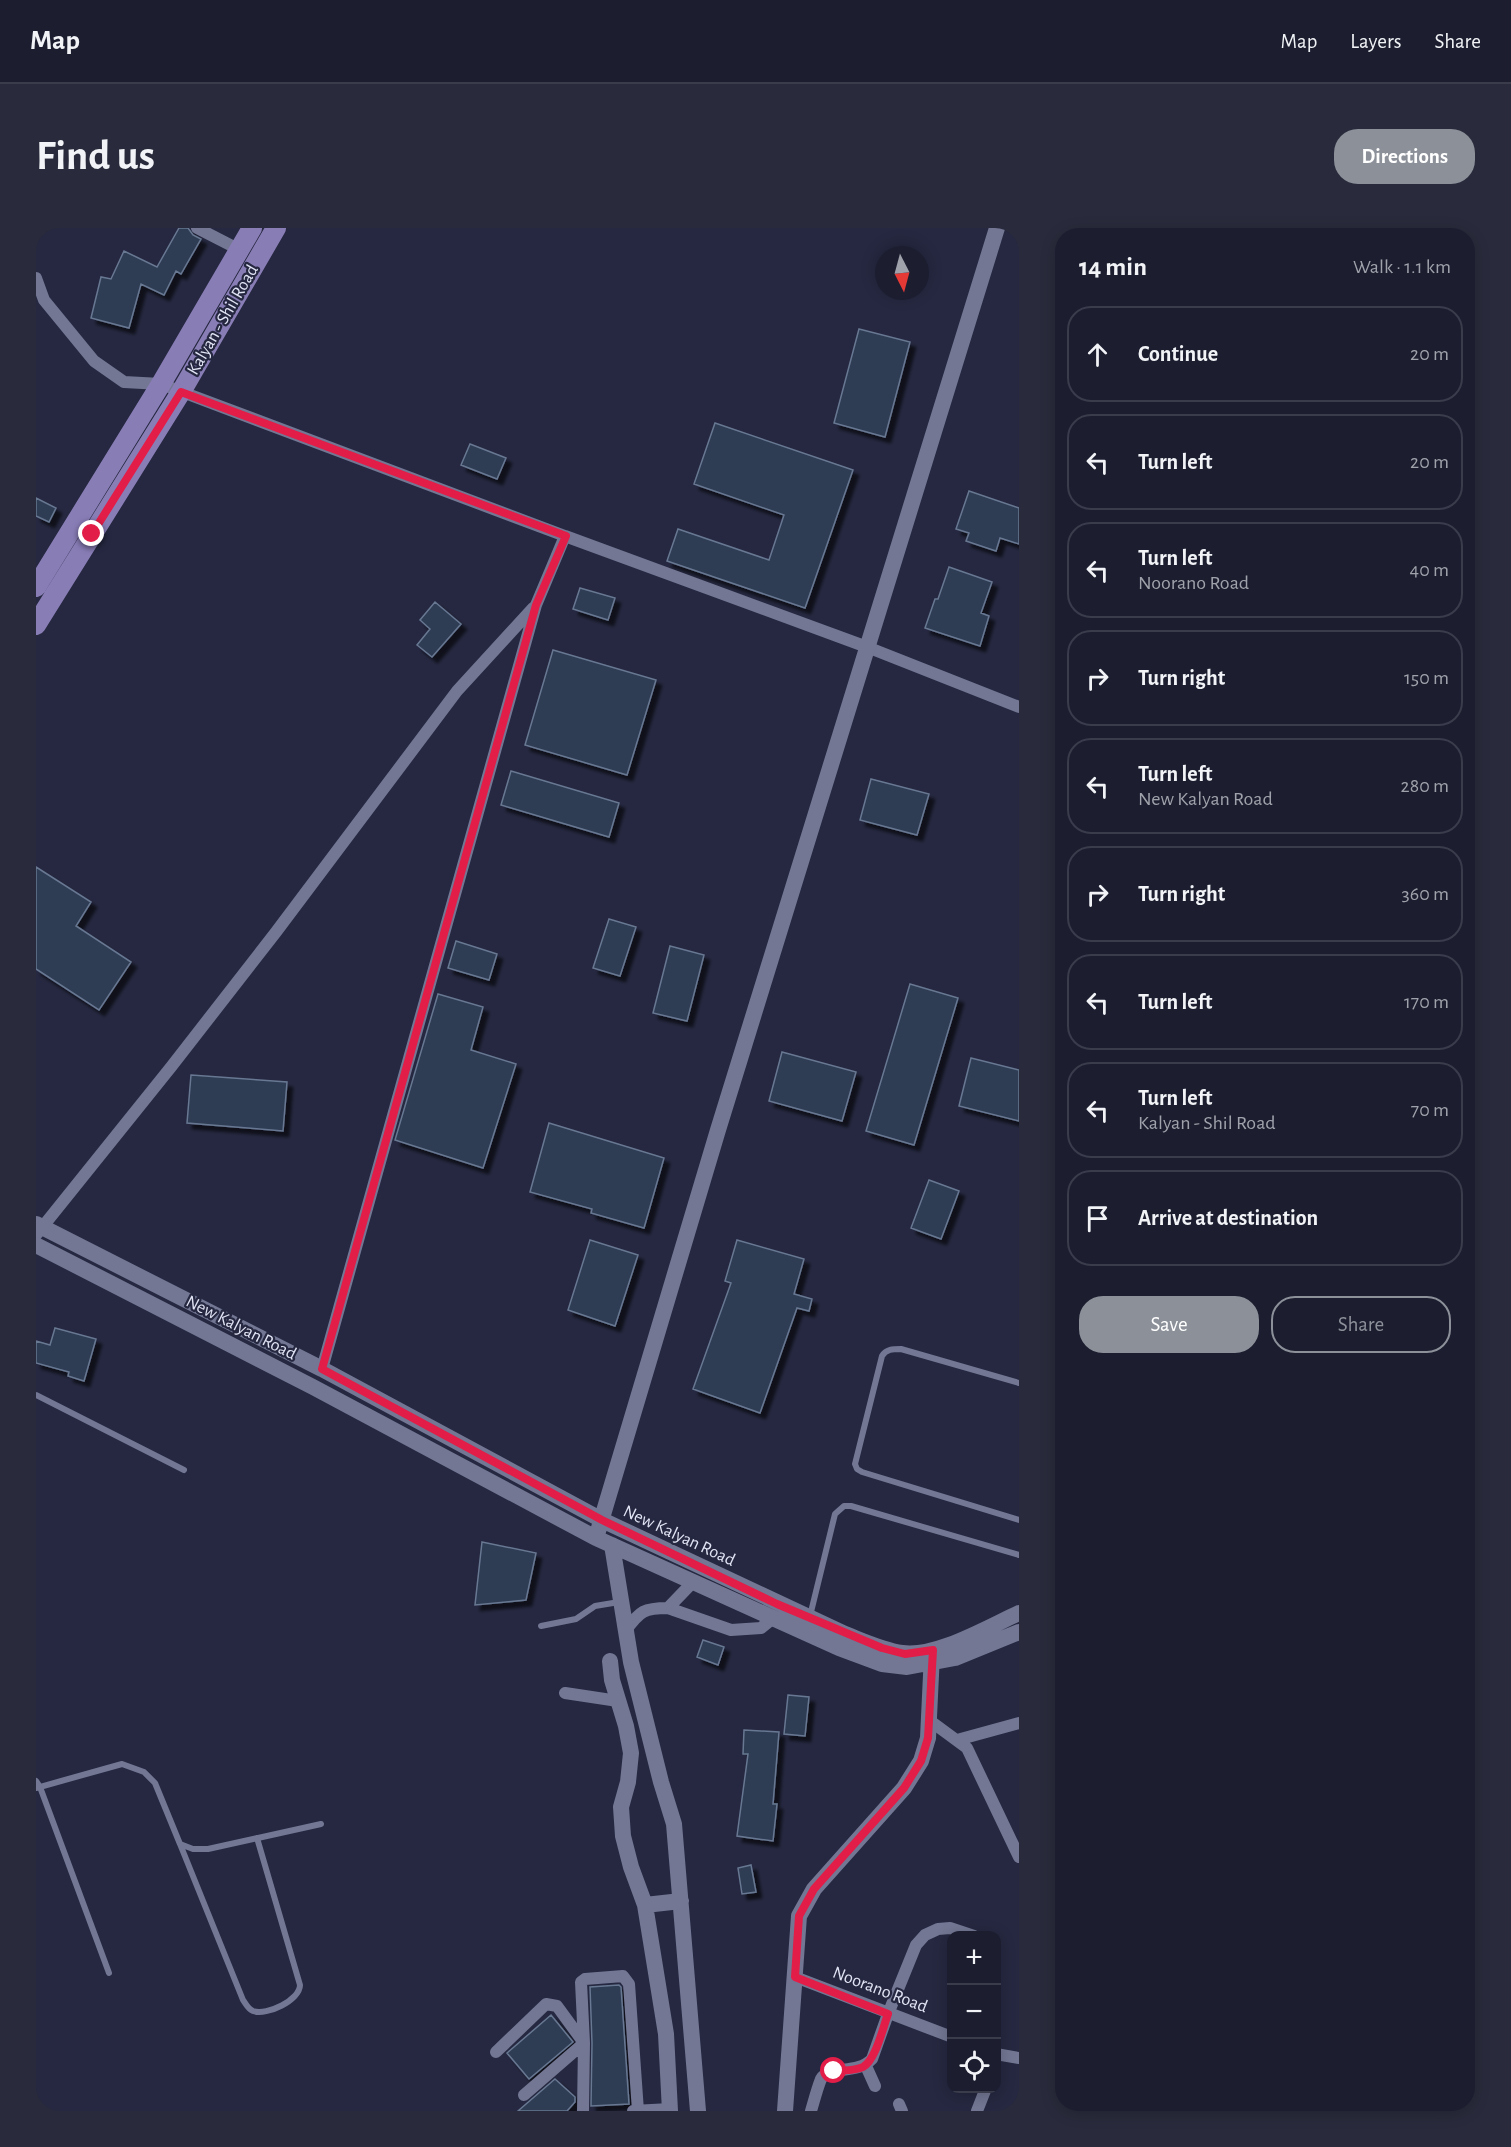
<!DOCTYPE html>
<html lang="en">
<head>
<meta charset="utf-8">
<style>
	:root { --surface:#1c1e30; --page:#292b3c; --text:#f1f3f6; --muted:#a0a2ab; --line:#3a3c4c; --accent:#8c9099 }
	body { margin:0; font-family:"Alegreya Sans",sans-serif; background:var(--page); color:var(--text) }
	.controls { position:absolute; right:18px; bottom:18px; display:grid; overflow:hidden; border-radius:12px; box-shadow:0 3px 15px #0003 }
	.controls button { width:54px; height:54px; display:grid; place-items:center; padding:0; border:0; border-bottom:2px solid var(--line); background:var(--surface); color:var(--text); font:30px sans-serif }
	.compass { position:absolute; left:839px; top:18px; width:54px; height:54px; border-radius:50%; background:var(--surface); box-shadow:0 3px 15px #0003; rotate:174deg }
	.stop { position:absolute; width:18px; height:18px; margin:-14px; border:4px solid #e11d48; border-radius:50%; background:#fff }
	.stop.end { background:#e11d48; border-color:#fff; box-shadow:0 2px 6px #0008 }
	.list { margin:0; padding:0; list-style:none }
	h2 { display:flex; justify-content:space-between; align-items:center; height:78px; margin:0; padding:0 24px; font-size:26px }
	h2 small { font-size:20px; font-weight:400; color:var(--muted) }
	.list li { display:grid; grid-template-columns:39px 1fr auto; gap:18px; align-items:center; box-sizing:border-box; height:96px; margin:0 12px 12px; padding:0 12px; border:2px solid var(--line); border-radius:24px }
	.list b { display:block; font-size:22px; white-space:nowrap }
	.list p { margin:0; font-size:20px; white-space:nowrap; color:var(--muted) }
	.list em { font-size:20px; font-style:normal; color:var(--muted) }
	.actions { display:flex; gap:12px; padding:18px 24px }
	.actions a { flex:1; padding:14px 0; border:2px solid var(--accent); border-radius:24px; text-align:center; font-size:21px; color:var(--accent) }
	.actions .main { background:var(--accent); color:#fff }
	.icon { flex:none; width:33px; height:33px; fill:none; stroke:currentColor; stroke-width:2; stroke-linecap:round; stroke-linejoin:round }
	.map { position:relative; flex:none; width:983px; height:1883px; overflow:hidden; border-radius:24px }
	header { display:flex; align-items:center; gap:36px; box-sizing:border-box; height:84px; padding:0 30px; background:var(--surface); border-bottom:2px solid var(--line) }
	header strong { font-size:28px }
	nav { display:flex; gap:33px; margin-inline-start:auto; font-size:21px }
	.intro { display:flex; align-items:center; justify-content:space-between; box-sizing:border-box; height:144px; padding:0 36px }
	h1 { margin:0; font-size:42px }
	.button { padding:15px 27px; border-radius:24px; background:var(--accent); color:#fff; font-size:21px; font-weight:700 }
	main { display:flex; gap:36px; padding:0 36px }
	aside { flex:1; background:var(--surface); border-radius:24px; box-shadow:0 3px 15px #0003 }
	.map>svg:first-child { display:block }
	.building { fill:#2e3c53; stroke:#687892; stroke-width:1.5; filter:url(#shadow) }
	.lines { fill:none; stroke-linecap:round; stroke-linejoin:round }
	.service { stroke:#737793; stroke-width:6 }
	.minor { stroke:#737793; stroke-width:12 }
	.tertiary { stroke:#737793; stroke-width:16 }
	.primary { stroke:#897db6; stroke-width:20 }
	.route { stroke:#e11d48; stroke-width:8 }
	.labels { text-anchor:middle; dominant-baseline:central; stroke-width:4.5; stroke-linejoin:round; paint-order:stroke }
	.street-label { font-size:18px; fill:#e1e4f4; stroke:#252840 }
</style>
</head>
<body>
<header>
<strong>Map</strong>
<nav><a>Map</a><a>Layers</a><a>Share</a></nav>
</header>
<div class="intro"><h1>Find us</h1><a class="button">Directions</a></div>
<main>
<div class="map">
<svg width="983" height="1883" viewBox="0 0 983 1883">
	<defs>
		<filter id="shadow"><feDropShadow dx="5.5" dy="5.5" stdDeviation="1.5" flood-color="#0009"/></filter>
	</defs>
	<rect width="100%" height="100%" fill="#252840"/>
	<path class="building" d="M143,0H152L157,7L165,11L145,46L140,43L128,67L105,56L93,100L55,90L65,49L75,51L88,23L121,39Z
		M823,101L874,114L849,209L798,195Z
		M679,195L817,242L769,380L631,333L642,301L733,332L748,287L658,256Z
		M434,216L470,230L461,251L425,237Z
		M933,263L983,280V316L964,310L960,323L930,313L933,305L920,301Z
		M0,270L20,280L13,294L0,288Z
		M913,339L956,354L945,385L953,388L944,418L889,400L899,371H902Z
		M544,360L579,370L572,392L537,381Z
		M399,374L425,396L396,429L381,417L394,401L384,392Z
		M517,422L620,452L591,547L489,517Z
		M475,543L583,575L573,609L465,577Z
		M835,551L893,566L881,607L824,592Z
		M0,639L55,674L40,698L95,734L63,782L0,741Z
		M573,691L600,699L584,748L557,740Z
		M420,713L461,726L453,752L412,740Z
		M634,718L668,727L651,793L617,785Z
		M874,756L922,770L878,917L830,903Z
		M402,766L447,779L435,822L480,836L447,940L359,912Z
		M746,824L820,844L806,893L733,873Z
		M935,830L983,842V893L923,878Z
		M155,847L251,854L247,903L151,895Z
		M513,895L628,930L608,1000L555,985L556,981L494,964Z
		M893,952L923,963L905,1011L875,1000Z
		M554,1012L602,1027L579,1098L532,1082Z
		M701,1012L768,1031L758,1066L776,1071L773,1083L761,1080L724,1185L657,1161L695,1055L689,1053Z
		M19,1100L60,1111L48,1153L32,1148L33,1144L0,1135V1113L14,1117Z
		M446,1314L500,1325L490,1372L439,1377Z
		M667,1412L688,1419L682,1437L661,1429Z
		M752,1467L773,1469L769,1508L748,1506Z
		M708,1502L743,1504L737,1576H741L737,1613L701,1608L712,1526H707Z
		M715,1637L720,1664L706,1666L702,1640Z
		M583,1757L585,1759L593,1876L555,1878L556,1815L554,1759Z
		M515,1787L537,1814L493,1851L471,1825Z
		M519,1851L539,1869V1874L531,1883H482Z"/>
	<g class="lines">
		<path class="service" d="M983,1155L865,1121C857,1121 850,1121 846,1128L819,1236L821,1241L826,1244L983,1292
			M0,1167L148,1242
			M774,1388L799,1286L808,1278H815L983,1327
			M505,1398L540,1391L559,1378L583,1374
			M0,1553L4,1559L73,1745
			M0,1560L86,1536L108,1544L119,1555L144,1616L157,1621H172L285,1596
			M144,1616L207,1772C210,1776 212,1781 217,1783C231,1788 264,1772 264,1757L221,1610"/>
		<path class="minor" d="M161,0L204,22
			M0,50L8,72L58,133L88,154L125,156L529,308
			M0,1007L135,839L240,704L421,463L497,380
			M286,1141L500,377L529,308L831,419L983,479
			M632,1380L695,1402L725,1400L736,1391
			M590,1402C604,1383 608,1380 632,1380L657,1354
			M529,1465L582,1473
			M893,1492L931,1520L983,1629
			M921,1512L983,1495
			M759,1749L916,1809
			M460,1824L510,1776L521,1778L548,1815L488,1867
			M960,1826L983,1830
			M830,1838L839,1858
			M863,1876L866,1883
			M547,1883L548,1815L545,1754L549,1751L587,1748L593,1756L602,1883
			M597,1883L634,1881
			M775,1883C778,1873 781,1861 785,1851C793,1837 821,1847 836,1831L852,1786L880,1717L889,1707L902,1701L914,1700L938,1708
			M941,1883L950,1860"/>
		<path class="tertiary" d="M0,996L286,1141L566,1292L809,1406C827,1413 846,1422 866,1425C900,1430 952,1399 983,1385
			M0,1017L277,1159L560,1310L803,1420L846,1436L871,1439L919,1430L983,1404
			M560,1310L682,902L961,0
			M576,1317L595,1434L625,1554L638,1596L662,1883
			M574,1433L576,1452L590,1498L595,1525L592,1554L585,1579L587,1608L595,1639L609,1677L630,1806L634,1883
			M609,1677L645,1673
			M749,1883L763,1688L778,1661L868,1560L885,1533L892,1510L896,1426"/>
		<path class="primary" d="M0,359L125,156L216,0
			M0,397L145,164L240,0"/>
	</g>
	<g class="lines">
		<path class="route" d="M56,306L145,164L530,308L500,377L286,1141L566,1292L741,1376L846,1420L869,1426L897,1422L892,1510L885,1533L868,1560L778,1661L763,1688L759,1749L852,1786C847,1799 840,1832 827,1839C819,1843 807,1842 798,1843"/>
	</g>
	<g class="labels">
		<g class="street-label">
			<text transform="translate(187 92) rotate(-60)">Kalyan - Shil Road</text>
			<text transform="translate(205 1100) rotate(27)">New Kalyan Road</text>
			<text transform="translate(643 1308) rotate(25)">New Kalyan Road</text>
			<text transform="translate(844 1762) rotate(21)">Noorano Road</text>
		</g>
	</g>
</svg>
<div class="controls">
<button>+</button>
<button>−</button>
<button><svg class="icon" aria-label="locate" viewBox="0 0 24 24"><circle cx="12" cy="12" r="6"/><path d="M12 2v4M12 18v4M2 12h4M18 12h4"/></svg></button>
</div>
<svg class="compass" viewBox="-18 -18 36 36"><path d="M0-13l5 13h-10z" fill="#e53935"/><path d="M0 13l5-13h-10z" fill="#a0a2ab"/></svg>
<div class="stop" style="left:798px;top:1843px"></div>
<div class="stop end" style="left:56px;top:306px"></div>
</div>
<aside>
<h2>14 min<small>Walk · 1.1 km</small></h2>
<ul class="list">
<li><svg class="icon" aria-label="ahead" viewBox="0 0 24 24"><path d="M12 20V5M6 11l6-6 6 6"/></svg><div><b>Continue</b></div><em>20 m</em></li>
<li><svg class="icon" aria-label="left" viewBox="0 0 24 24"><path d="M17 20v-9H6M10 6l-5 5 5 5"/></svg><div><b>Turn left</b></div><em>20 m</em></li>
<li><svg class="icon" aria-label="left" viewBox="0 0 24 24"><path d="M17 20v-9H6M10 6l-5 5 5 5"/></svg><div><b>Turn left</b><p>Noorano Road</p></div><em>40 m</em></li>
<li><svg class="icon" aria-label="right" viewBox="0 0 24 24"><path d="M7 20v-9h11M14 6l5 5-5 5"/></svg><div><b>Turn right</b></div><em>150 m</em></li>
<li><svg class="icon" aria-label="left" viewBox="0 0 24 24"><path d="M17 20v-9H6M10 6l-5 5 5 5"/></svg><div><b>Turn left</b><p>New Kalyan Road</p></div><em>280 m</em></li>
<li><svg class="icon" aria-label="right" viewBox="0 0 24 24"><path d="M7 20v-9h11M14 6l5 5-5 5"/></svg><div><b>Turn right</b></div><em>360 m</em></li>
<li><svg class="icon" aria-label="left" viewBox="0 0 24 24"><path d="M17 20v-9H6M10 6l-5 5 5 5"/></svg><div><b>Turn left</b></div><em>170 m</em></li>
<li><svg class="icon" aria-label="left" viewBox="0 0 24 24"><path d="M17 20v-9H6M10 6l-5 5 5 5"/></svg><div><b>Turn left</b><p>Kalyan - Shil Road</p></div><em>70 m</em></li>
<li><svg class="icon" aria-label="arrive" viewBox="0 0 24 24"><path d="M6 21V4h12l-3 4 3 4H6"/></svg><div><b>Arrive at destination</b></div></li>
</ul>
<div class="actions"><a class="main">Save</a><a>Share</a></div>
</aside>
</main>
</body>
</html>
